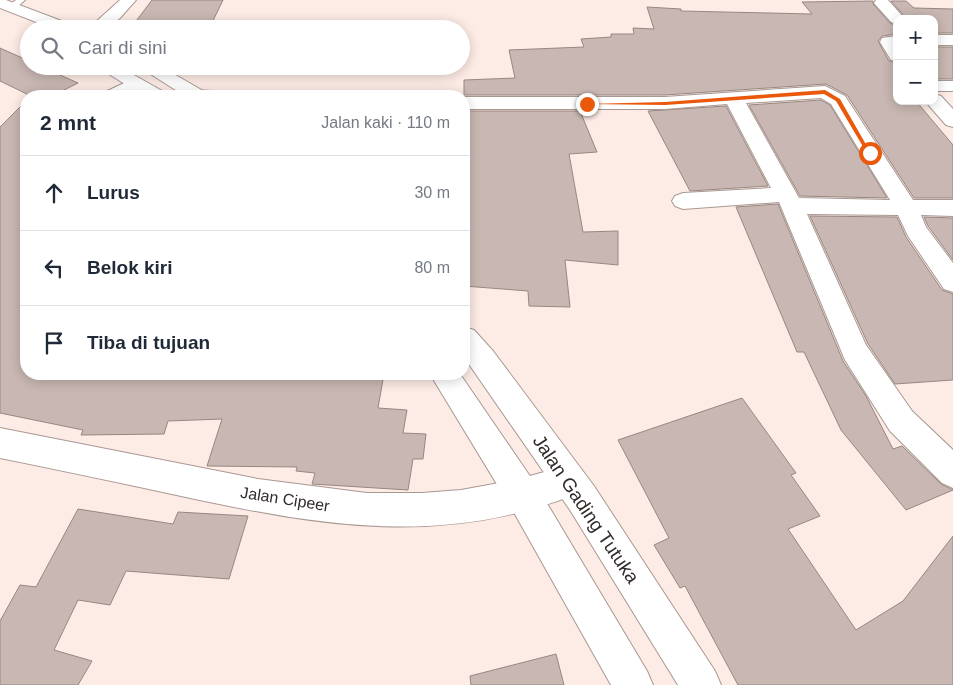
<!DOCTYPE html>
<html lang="id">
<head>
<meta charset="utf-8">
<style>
	:root { --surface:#fff; --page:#f6f6f7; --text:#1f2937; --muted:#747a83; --line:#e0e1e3 }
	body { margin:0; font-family:Helvetica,sans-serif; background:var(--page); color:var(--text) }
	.controls { position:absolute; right:15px; top:15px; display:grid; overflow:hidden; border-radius:10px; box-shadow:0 2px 12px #0003 }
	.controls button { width:45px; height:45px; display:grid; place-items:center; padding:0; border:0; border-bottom:1px solid var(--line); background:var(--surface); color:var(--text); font:25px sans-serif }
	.stop { position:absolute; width:15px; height:15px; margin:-11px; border:4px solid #ea580c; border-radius:50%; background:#fff }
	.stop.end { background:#ea580c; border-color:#fff; box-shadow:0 1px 5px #0008 }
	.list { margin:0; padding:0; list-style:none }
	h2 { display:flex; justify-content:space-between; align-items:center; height:65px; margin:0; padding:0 20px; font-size:21px }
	h2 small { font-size:16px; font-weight:400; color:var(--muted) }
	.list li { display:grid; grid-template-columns:32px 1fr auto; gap:15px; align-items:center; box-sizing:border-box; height:75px; padding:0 20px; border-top:1px solid var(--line) }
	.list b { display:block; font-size:19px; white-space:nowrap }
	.list em { font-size:16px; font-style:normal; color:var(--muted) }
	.icon { flex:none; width:28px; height:28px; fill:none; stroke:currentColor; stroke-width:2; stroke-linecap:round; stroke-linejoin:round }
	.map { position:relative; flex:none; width:953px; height:685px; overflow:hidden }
	.search { position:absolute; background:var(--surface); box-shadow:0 2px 12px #0003; left:20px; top:20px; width:450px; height:55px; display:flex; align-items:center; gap:12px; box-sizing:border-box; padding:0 18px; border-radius:28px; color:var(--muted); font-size:19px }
	.panel { position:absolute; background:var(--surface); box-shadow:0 2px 12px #0003; left:20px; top:90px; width:450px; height:290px; border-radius:20px }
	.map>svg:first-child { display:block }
	.building { fill:#c8b7b2; stroke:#978782 }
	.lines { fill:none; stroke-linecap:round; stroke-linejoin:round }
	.service-casing { stroke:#a89892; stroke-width:2 }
	.minor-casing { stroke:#a89892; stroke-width:2 }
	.secondary-casing { stroke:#a89892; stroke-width:2 }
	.service { fill:#fff; fill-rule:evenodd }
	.minor { fill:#fff; fill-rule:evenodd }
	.secondary { fill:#fff; fill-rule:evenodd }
	.route { fill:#ea580c }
	.labels { text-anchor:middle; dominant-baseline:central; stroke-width:5; stroke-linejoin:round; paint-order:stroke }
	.street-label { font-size:16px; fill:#322c2a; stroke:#fff }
	.near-street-label { font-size:19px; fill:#322c2a; stroke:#fff }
</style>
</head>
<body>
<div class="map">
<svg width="953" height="685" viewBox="0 0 953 685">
	<rect width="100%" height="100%" fill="#fdebe5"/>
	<path class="building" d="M152,0H223L209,29H130Z
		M873,1V4L890,23L897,26V34L882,36L878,41L889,61L897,63V101H916L953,145V198H914L847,95L826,84L665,95H464V80L515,78L509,50L584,47L581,39L611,37V34H634L633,28L654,29L647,7L681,9V11L812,14L802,2Z
		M891,1H906L914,8L953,9V33H934V19H907Z
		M934,47H953V79H934Z
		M0,48L29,61V66H40L78,83L52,96H31L0,81Z
		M821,100L830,105L887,198L800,196L749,105Z
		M26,101V374H384L378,408L407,410L403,433L426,434L423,459H413L408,490L312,484L315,473L296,471L297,467L207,466L222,419L168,421L164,434L81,435L83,430L0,413V127Z
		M726,106L768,186L690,191L648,111Z
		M464,111H580L597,152L569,154L583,232L618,231V265L565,260L570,307L529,306L528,291L464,286Z
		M778,204L843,361L866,396L893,449L902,446L941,484L953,490L906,510L841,430L804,352H797L736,207Z
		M810,216L897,217L906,237L942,290L953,294V380L895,384L868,344Z
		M924,217L953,218V260L928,226Z
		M742,398L796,473L791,475L820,516L788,529L856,630L903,601L953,536V685H738L685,586L680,588L654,545L669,538L618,440Z
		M78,509L173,524L178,512L248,516L229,579L126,571L110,605L78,600L54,650L92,661L78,685H0V621L20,585L36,587Z
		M556,654L564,685H471L470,676Z"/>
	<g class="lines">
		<defs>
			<path id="service" d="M16,0H25L15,9H9V5Z"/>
			<path id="minor" d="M120,0H136L120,18L106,29H88Z
				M876,0H888L905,19H897V24L891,22L874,3Z
				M934,35H953V45H934Z
				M897,36V61L891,60L880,42L882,38Z
				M135,78L141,79L144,83C135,97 117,97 103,96L105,92Z
				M934,81H953V91H934Z
				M825,86L845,96L913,200H953V216L921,215L926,227L953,263V292L944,289L908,236L898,215L807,214L866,345L912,411L953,450V488L942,483L890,431L845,360L779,202L683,209L675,206L672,201L675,196L683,193L771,188L727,104L665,109H464V97H665ZM821,98L831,104L890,200L799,198L746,103Z
				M193,90L233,92L235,96H184L186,92Z
				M934,94L941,96L953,109V127L946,125L925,101H934Z
				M0,428L258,479L367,493H422L461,490L515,480L570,465L581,470L586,481L581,492C445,548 320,526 181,496C121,483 60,470 0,458Z"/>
			<path id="secondary" d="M0,0H6L75,26L77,29H54L0,8Z
				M96,66H118L164,92L166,96H144Z
				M138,66H160L205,92L207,96H185Z
				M464,327L474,330L493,351L594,486L715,671L721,685H678L570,510L464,357Z
				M430,374H460L536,485L647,671L653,685H611L512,509Z"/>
		</defs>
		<use href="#service" class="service-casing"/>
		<use href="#minor" class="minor-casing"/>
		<use href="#secondary" class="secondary-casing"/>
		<use href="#service" class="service"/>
		<use href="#minor" class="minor"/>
		<use href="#secondary" class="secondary"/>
	</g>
	<path class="route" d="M825,90L840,99L872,155H868L836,101L824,94L665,105L585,104L665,102Z"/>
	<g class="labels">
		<g class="street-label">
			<text transform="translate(285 499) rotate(9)">Jalan Cipeer</text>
		</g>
		<g class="near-street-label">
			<text transform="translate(586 509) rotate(56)">Jalan Gading Tutuka</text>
		</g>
	</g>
</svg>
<div class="controls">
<button>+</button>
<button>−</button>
</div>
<div class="stop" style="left:870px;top:153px"></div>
<div class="stop end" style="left:587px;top:104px"></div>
<div class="search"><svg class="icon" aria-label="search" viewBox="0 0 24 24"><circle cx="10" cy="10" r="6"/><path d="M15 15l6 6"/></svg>Cari di sini</div>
<section class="panel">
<h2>2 mnt<small>Jalan kaki · 110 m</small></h2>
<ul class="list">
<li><svg class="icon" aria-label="ahead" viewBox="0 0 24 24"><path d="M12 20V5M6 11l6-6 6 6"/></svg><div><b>Lurus</b></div><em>30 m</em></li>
<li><svg class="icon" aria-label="left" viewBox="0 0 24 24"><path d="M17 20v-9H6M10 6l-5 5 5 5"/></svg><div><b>Belok kiri</b></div><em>80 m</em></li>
<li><svg class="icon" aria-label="arrive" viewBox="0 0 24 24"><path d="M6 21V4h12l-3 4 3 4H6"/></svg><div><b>Tiba di tujuan</b></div></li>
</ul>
</section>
</div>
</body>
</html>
